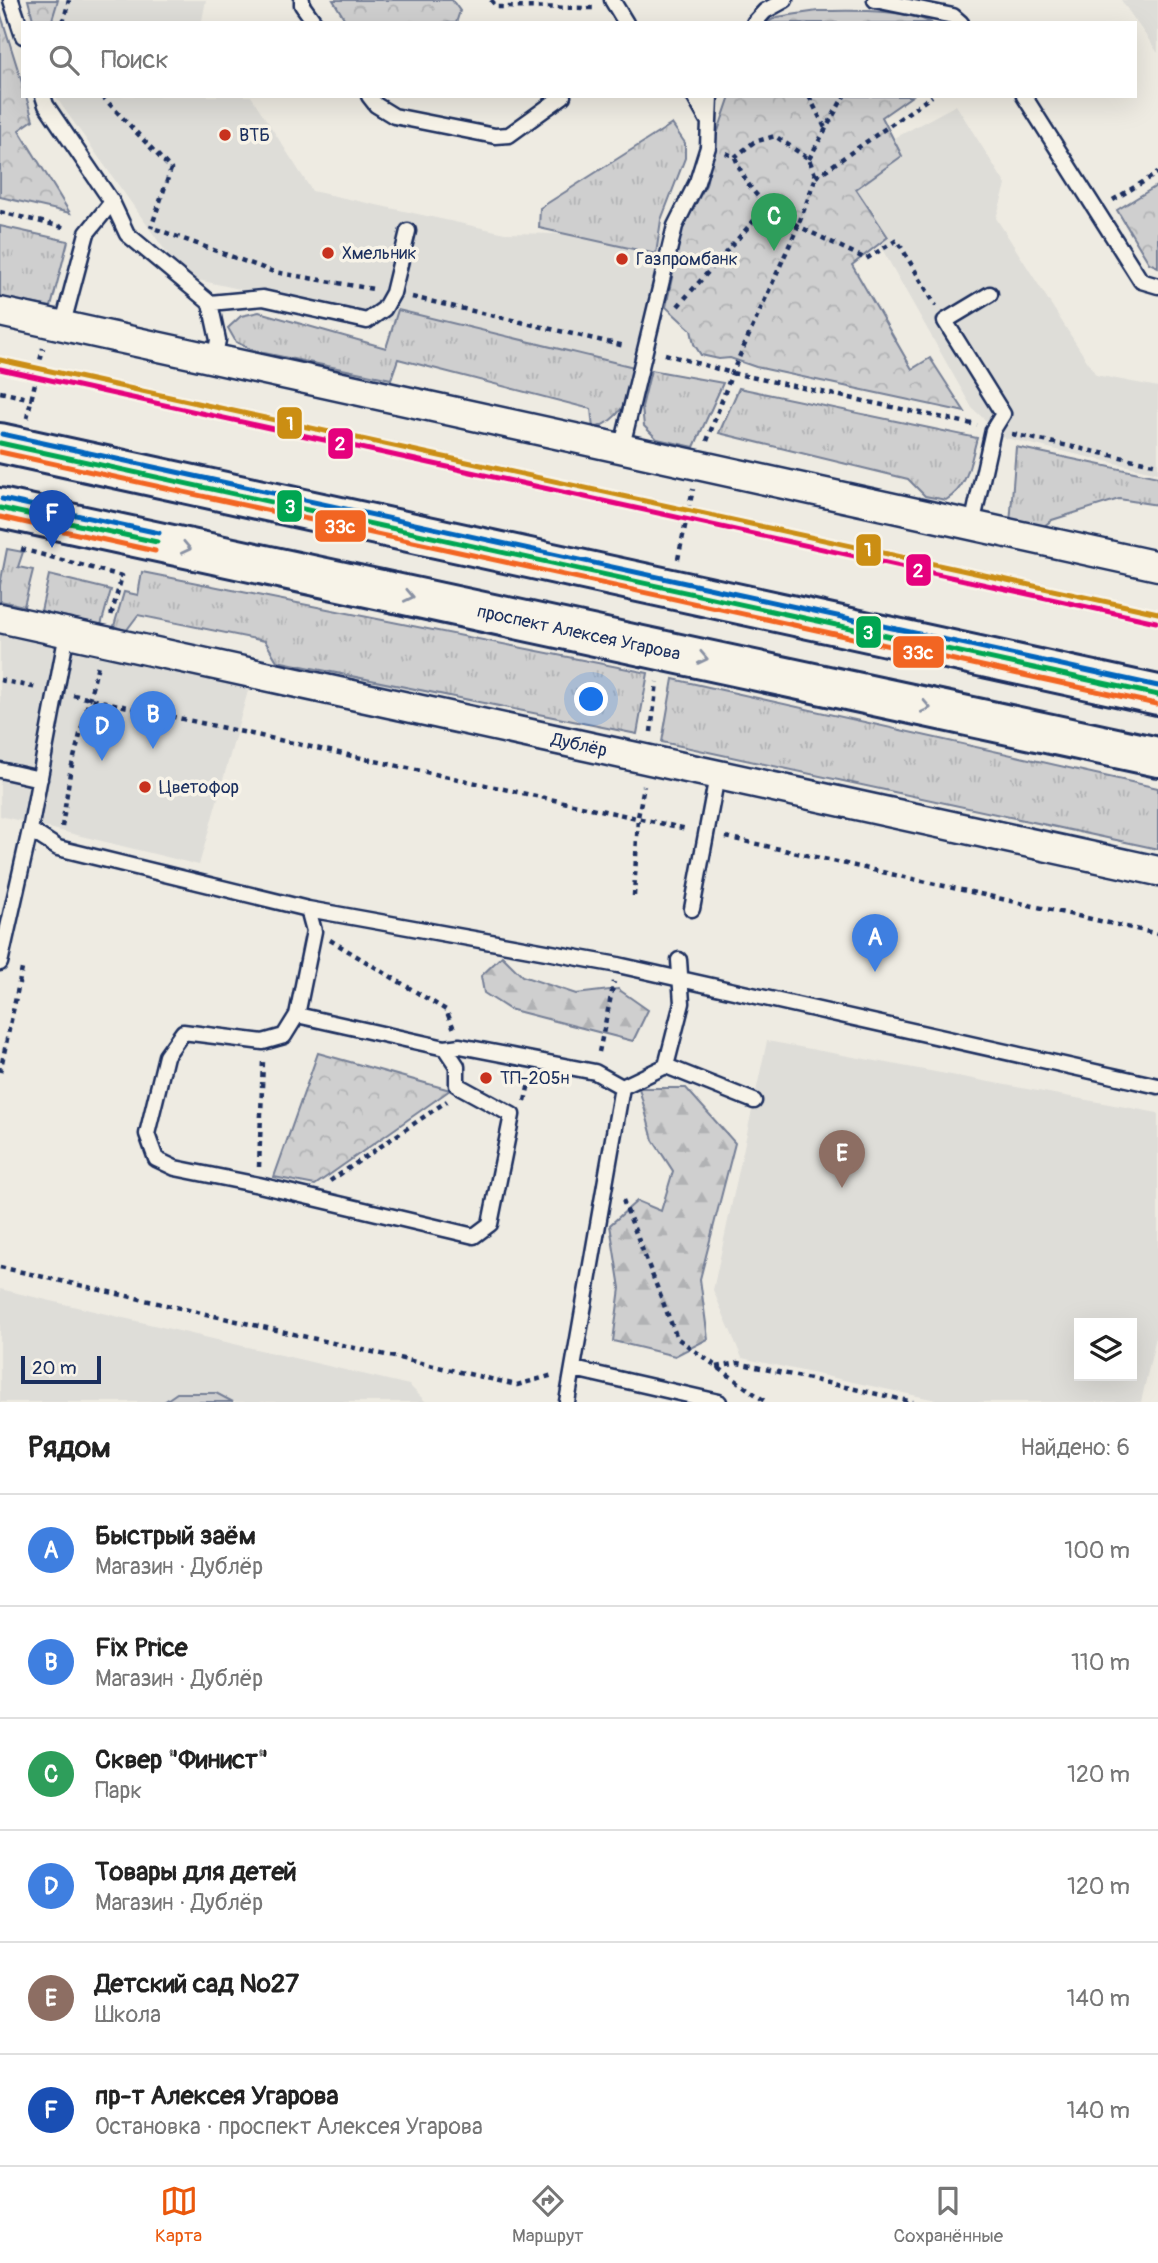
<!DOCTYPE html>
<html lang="ru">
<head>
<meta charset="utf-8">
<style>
	:root { --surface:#fff; --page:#f2f2f2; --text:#222; --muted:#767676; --line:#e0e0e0; --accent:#ea580c }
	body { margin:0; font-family:Pangolin,sans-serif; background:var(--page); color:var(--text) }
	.controls { position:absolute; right:21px; bottom:21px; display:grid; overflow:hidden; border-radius:0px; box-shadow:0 7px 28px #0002 }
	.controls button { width:63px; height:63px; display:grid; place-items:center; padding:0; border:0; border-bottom:2px solid var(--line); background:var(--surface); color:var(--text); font:35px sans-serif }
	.scale { position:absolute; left:21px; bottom:18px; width:80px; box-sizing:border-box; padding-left:7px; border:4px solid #1b2f5e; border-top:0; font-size:19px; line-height:24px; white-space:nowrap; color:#1b2f5e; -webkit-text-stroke:5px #f7f3e8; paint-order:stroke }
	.you { position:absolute; left:592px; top:700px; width:24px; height:24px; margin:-18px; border:5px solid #fff; border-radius:50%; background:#1a73e8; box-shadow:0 0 0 10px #1a73e833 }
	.badge { display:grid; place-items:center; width:46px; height:46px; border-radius:50%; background:var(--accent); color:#fff; font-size:23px; font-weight:700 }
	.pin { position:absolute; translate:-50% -58px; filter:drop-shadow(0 2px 4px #0008) }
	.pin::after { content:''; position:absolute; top:37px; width:24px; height:21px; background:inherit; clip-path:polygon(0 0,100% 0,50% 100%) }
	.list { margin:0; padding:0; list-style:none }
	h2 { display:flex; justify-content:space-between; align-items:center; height:91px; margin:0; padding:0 28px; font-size:30px }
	h2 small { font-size:23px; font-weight:400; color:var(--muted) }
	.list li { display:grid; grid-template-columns:46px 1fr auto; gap:21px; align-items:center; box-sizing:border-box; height:112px; padding:0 28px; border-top:2px solid var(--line) }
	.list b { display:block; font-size:26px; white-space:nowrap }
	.list p { margin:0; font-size:23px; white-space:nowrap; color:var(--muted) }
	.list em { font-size:23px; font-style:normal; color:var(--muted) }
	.icon { flex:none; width:38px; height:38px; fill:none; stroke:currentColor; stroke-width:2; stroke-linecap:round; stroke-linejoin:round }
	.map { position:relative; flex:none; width:1158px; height:1402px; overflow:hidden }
	.search { position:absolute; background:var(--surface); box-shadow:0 7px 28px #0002; left:21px; right:21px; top:21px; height:77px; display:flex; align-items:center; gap:18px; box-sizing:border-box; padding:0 24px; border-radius:0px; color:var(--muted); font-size:26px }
	.sheet { height:763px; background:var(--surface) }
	nav { display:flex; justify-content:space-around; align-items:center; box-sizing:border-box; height:98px; border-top:2px solid var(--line); background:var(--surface); font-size:19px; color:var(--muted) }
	nav a { display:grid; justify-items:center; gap:4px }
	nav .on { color:var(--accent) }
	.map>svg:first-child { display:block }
	.built { fill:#deddd8; fill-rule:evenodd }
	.grass { fill:url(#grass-tufts); stroke:#757f96; stroke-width:2 }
	.forest { fill:url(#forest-firs); stroke:#757f96; stroke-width:2 }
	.park { fill:url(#park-crowns); stroke:#757f96; stroke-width:2 }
	.pitch { fill:#cfcfcf; stroke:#757f96; stroke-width:2 }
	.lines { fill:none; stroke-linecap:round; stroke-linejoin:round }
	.service-casing { stroke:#1b2f5e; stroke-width:19 }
	.minor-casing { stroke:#1b2f5e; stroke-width:33 }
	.primary-casing { stroke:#1b2f5e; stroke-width:44 }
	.path { stroke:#1b2f5e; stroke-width:4.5; stroke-dasharray:5 5; stroke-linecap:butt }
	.service { stroke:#f7f3e8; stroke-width:14 }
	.minor { stroke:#f7f3e8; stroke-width:28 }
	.primary { stroke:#f7f3e8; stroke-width:38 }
	.bus-1-casing { stroke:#f7f3e8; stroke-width:10 }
	.bus-2-casing { stroke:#f7f3e8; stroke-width:10 }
	.bus-3-casing { stroke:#f7f3e8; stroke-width:10 }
	.bus-1 { stroke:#00a651; stroke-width:5 }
	.bus-2 { stroke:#f26522; stroke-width:5 }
	.bus-3 { stroke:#0065bd; stroke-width:5 }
	.tram-1-casing { stroke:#f7f3e8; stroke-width:10 }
	.tram-2-casing { stroke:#f7f3e8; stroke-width:10 }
	.tram-1 { stroke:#cb8e13; stroke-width:5 }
	.tram-2 { stroke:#e5007d; stroke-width:5 }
	.oneway { stroke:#8991a3 }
	.poi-dot { fill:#c8321e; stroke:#f7f3e8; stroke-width:2.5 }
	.labels { text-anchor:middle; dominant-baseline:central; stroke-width:7; stroke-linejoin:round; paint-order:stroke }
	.poi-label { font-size:18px; fill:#1b2f5e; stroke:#f7f3e8; text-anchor:start }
	.street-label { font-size:18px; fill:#1b2f5e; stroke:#f7f3e8 }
	.line-badge { stroke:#f7f3e8; stroke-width:2.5 }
	.badge-label { font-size:19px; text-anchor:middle; font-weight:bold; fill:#fff }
</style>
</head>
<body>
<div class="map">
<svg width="1158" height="1402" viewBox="0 0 1158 1402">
	<defs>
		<pattern id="grass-tufts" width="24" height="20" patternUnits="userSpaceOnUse" patternTransform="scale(1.75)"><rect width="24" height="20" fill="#cfcfcf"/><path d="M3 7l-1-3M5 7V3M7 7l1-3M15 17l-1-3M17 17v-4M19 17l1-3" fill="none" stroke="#b1b2b4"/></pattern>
		<pattern id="forest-firs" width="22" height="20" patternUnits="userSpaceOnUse" patternTransform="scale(1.75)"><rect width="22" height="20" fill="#cfcfcf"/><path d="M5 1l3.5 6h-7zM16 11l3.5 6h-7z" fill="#b1b2b4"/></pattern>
		<pattern id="park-crowns" width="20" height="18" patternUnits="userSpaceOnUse" patternTransform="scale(1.75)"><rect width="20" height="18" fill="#cfcfcf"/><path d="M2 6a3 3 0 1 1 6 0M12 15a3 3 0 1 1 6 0" fill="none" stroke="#b1b2b4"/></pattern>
	</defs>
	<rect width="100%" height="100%" fill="#eeebe2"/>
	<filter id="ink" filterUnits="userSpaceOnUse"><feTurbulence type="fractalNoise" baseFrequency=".0143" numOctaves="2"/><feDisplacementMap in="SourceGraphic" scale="14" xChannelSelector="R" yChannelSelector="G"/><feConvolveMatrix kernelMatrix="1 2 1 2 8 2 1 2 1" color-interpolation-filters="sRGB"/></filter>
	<g filter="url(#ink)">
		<path class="built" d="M30,0H206L202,20L203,23H28Z
			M1121,0H1158V53Z
			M55,96H251L312,191L505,233L676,236L653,362L620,371L184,277Z
			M956,105L1006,185L996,218L1096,375L1158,387V473L1005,438L972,408L877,240L856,189L902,156L893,139Z
			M0,630L250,684L199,865L0,816Z
			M767,1041L1158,1113V1328L1141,1402H945L742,1358L713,1290ZM1079,1323H1132V1376H1079Z
			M0,1289L409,1385L426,1402H0Z"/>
		<path class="grass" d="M672,124L685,143V158L661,220L656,254L539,228L540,208Z
			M0,226L68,241L51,307L0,297Z
			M398,310L634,367C627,397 626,418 593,429L591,409L398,359L391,379L254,351L236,342L228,328L241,316L259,312L386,348Z
			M651,370L723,383L694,447L657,439L644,426L642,407Z
			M739,388L977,438C970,462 969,486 946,500L925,496L908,479L719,433Z
			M1016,447L1158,477V505L1119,499L1052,520L1039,530L1010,524Z
			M7,549L23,552L18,567L33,570L24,606L0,601V585Z
			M142,572L648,673L637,734L277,661L265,641L138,615L126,631L114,626L124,592L138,595Z
			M49,575L111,590L101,625L41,611Z
			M673,679L1158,788V849L662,742Z"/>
		<path class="forest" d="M502,956L522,976L576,994L618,989L648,1010L633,1041L509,1009L484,993L481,976Z
			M639,1088H686L735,1143L700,1279L708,1339L675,1356L613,1341L620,1288L610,1225L637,1201L661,1211L673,1171L653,1140Z"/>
		<path class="park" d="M28,0H58L51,23H34Z
			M333,0H452L460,11L456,23H347Z
			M818,11C852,11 901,8 932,23H766L777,17Z
			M0,12L23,86V96H26L33,120L19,130L70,213L0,197Z
			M730,96H912L882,117L902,156L856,189L888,237L852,265L912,369L930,358L965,412L756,367L730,358L719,359L701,355L694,344L691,330L666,307L682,229L706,185L716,137Z
			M1158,185V267L1149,263L1117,210Z
			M318,1053L450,1090L315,1185L274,1177Z"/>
		<path class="pitch" d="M177,1393H216L233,1402H164Z"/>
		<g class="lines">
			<defs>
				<path id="service" d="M11,0L23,36
					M302,0V5L315,23
					M612,0L626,23
					M875,0L953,16L961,23
					M754,23L765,11L785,0
					M43,96L46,105L112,202L87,233L62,327
					M369,96L376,105L394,116L495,136L509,135L563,96
					M694,96L707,119
					M1024,96L1141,281L1158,286
					M112,202L127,234L210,303L263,298L367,321L384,309L393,293L408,231
					M210,303L218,340L214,360
					M621,450L675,226L697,182L708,147L710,96
					M972,525L993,430L1003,414L945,321L990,294
					M0,770L40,779
					M30,830L58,848L308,909L618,965L1158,1086
					M308,909L314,931L297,1015L284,1036L263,1042L183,1032L166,1056L147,1134L156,1159L175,1168L259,1185L474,1236L490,1224L512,1115L457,1085V1066L445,1048L460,1046L595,1072L622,1087
					M692,909L717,776
					M0,963L30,830L67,633
					M297,1015L445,1048
					M666,1066L754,1101
					M574,1369L719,1402
					M567,1402L622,1087L666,1066L682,1003L679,960"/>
				<g id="minor">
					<path d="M0,312L1158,566"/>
					<path id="s1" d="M0,618L1158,871"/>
				</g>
				<g id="primary">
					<path d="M0,443L1158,695"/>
					<path id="s2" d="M0,508L1158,757"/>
				</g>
			</defs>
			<use href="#service" class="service-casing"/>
			<use href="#minor" class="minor-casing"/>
			<use href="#primary" class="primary-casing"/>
			<path class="path" d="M491,0L497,7L595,8
				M63,23L69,0
				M102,96L171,169L151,228
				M809,96L825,128
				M726,153L735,157C749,194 765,206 798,226L816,177L809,159L775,136L754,142L735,157
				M809,159L844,96
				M816,177L932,96
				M1113,200L1158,173
				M0,212L67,228
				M156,229L274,272L373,289
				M412,297L625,346
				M678,306L766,207
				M665,354L732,373L977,425
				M0,392L32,399
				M27,418L43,348
				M1012,434L1158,465
				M707,441L732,373L798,226L866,259L897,240L936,306
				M21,549L122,576L111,616
				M678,559L693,489
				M0,680L37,688
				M73,695L687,829
				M651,732L657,682
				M62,827L70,773L98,665
				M726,837L1158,934
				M634,896L638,817L644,786
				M330,940L446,1010L454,1029
				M599,1052L614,982
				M0,1072L22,969
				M525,1101L530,1079
				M259,1167L263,1061
				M330,1181L447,1101
				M623,1200L677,1338L766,1402
				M0,1267L517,1385L553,1375
				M717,1367L738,1363L913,1402"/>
			<use href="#service" class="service"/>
			<use href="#minor" class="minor"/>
			<use href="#primary" class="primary"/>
			<defs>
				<path id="bus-1" d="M0,443L1158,695
					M0,508L157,542"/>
				<path id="bus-2" d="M0,452L1156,704
					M0,517L155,551"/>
				<path id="bus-3" d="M2,434L1158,686
					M2,499L159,533"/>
			</defs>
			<use href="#bus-1" class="bus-1-casing"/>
			<use href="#bus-2" class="bus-2-casing"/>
			<use href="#bus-3" class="bus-3-casing"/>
			<use href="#bus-1" class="bus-1"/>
			<use href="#bus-2" class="bus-2"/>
			<use href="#bus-3" class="bus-3"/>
			<defs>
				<path id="tram-1" d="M0,360L1158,613"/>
				<path id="tram-2" d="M0,369L1156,622"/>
			</defs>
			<use href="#tram-1" class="tram-1-casing"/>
			<use href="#tram-2" class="tram-2-casing"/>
			<use href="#tram-1" class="tram-1"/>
			<use href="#tram-2" class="tram-2"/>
		</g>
		<defs><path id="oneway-chevron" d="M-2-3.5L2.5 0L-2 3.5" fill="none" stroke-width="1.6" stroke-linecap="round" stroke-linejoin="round" transform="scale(1.75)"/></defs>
		<g class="oneway">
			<use href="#oneway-chevron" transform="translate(186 548) rotate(12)"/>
			<use href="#oneway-chevron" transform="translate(409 596) rotate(12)"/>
			<use href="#oneway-chevron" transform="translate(703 658) rotate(12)"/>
			<use href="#oneway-chevron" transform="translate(926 707) rotate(12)"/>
		</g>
	</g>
	<g class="poi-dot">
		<circle cx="225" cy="135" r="7"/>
		<circle cx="328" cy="253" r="7"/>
		<circle cx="622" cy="259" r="7"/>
		<circle cx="145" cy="787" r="7"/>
		<circle cx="486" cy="1078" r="7"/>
	</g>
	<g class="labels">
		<g class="poi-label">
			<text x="239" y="135">ВТБ</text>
			<text x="342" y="253">Хмельник</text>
			<text x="636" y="259">Газпромбанк</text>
			<text x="159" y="787">Цветофор</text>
			<text x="500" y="1078">ТП-205н</text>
		</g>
		<g class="street-label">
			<text stroke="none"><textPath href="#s2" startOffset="592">проспект Алексея Угарова</textPath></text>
			<text stroke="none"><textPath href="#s1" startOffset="593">Дублёр</textPath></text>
		</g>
	</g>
	<g class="line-badge">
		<rect x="276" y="406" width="27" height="34" rx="7" fill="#cb8e13"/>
		<rect x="327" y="427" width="27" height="33" rx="7" fill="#e5007d"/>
		<rect x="276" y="489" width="27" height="34" rx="7" fill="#00a651"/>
		<rect x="314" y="509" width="53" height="34" rx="7" fill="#f26522"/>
		<rect x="855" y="533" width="27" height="34" rx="7" fill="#cb8e13"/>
		<rect x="905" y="553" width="27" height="34" rx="7" fill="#e5007d"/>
		<rect x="855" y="615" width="27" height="34" rx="7" fill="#00a651"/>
		<rect x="892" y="635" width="53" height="34" rx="7" fill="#f26522"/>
	</g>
	<g class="badge-label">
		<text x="290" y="430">1</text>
		<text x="340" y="450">2</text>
		<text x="290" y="513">3</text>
		<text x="340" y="533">33с</text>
		<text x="868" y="556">1</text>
		<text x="918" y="577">2</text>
		<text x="868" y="639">3</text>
		<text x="918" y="659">33с</text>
	</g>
</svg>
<div class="controls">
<button><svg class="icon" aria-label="layers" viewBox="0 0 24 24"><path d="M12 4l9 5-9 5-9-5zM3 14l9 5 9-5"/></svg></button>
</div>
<div class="scale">20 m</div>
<div class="you"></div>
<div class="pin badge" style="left:875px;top:972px;background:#3f7fe0">A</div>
<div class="pin badge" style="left:153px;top:749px;background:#3f7fe0">B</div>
<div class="pin badge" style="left:774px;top:251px;background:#2e9e5b">C</div>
<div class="pin badge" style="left:102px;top:761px;background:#3f7fe0">D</div>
<div class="pin badge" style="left:842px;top:1188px;background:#8d6e63">E</div>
<div class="pin badge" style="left:52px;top:548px;background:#1a4fb4">F</div>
<div class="search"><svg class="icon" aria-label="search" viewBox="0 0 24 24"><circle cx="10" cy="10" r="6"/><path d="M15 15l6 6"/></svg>Поиск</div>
</div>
<section class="sheet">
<h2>Рядом<small>Найдено: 6</small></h2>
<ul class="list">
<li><span class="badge" style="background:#3f7fe0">A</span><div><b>Быстрый заём</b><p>Магазин · Дублёр</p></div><em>100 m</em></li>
<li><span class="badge" style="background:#3f7fe0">B</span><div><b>Fix Price</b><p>Магазин · Дублёр</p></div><em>110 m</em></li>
<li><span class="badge" style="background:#2e9e5b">C</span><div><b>Сквер &quot;Финист&quot;</b><p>Парк</p></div><em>120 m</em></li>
<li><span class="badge" style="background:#3f7fe0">D</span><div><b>Товары для детей</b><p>Магазин · Дублёр</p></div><em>120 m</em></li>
<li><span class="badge" style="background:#8d6e63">E</span><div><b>Детский сад №27</b><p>Школа</p></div><em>140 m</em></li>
<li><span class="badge" style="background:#1a4fb4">F</span><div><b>пр-т Алексея Угарова</b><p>Остановка · проспект Алексея Угарова</p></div><em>140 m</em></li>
</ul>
</section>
<nav>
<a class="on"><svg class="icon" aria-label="map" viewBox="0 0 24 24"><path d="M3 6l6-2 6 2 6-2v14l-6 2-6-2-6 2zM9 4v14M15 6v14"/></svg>Карта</a>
<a><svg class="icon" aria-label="directions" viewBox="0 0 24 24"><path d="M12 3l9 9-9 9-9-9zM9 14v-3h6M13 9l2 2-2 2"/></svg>Маршрут</a>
<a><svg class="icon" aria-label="saved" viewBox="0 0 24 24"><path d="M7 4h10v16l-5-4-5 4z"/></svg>Сохранённые</a>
</nav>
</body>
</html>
